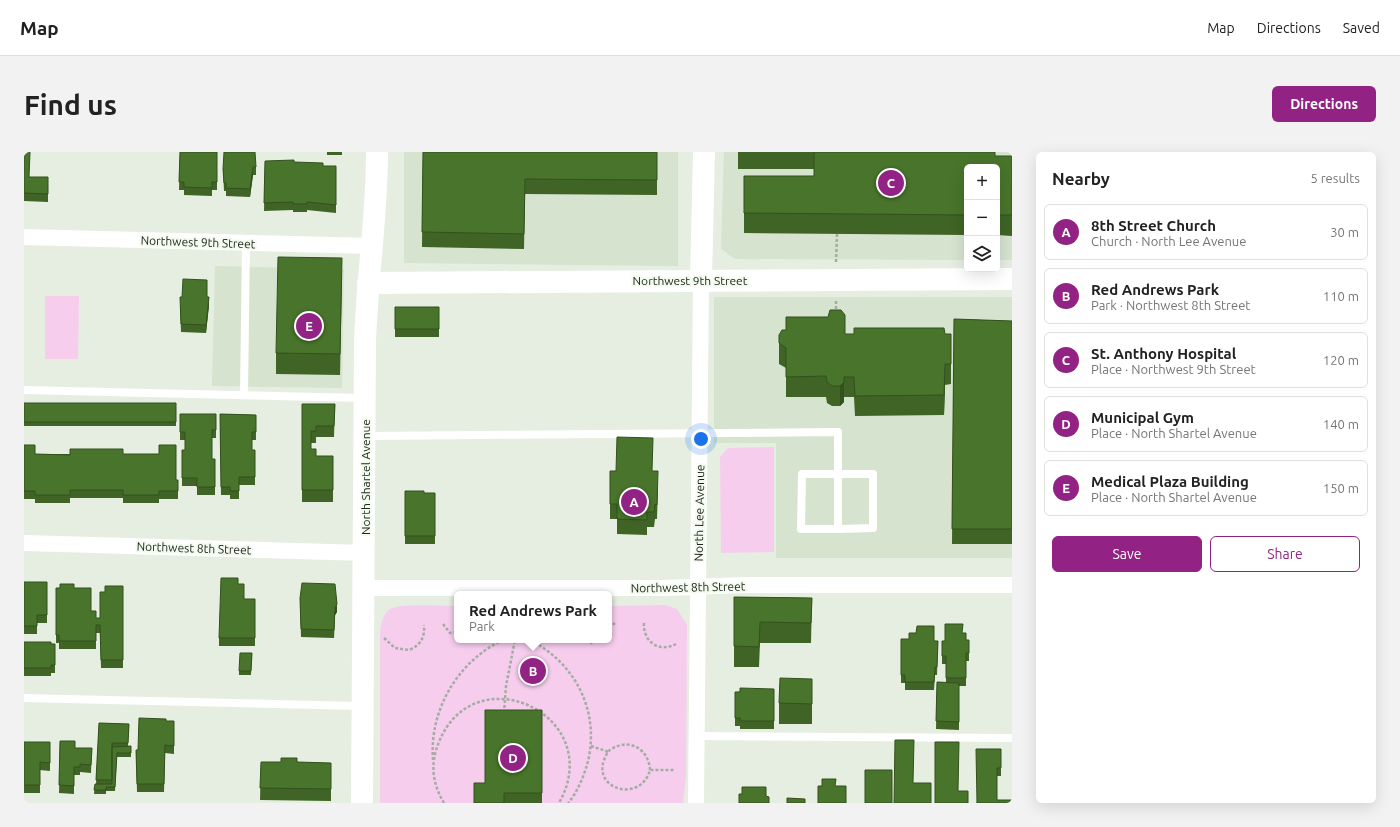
<!DOCTYPE html>
<html lang="en">
<head>
<meta charset="utf-8">
<style>
	:root { --surface:#fff; --page:#f2f2f2; --text:#222; --muted:#767676; --line:#e0e0e0; --accent:#922384 }
	body { margin:0; font-family:Ubuntu,sans-serif; background:var(--page); color:var(--text) }
	.controls { position:absolute; right:12px; top:12px; display:grid; overflow:hidden; border-radius:6px; box-shadow:0 4px 16px #0002 }
	.controls button { width:36px; height:36px; display:grid; place-items:center; padding:0; border:0; border-bottom:1px solid var(--line); background:var(--surface); color:var(--text); font:20px sans-serif }
	.you { position:absolute; left:677px; top:287px; width:14px; height:14px; margin:-10px; border:3px solid #fff; border-radius:50%; background:#1a73e8; box-shadow:0 0 0 6px #1a73e833 }
	.badge { display:grid; place-items:center; width:26px; height:26px; border-radius:50%; background:var(--accent); color:#fff; font-size:13px; font-weight:700 }
	.pin { position:absolute; translate:-50% -50%; border:2px solid #fff; box-shadow:0 1px 4px #0006 }
	.popup { position:absolute; left:430px; top:439px; width:158px; height:52px; box-sizing:border-box; display:grid; place-content:center; border-radius:6px; background:var(--surface); filter:drop-shadow(0 1px 3px #0005); font-size:13px; white-space:nowrap; color:var(--muted) }
	.popup b { font-size:15px; color:var(--text) }
	.popup::after { content:''; position:absolute; left:50%; top:100%; margin-left:-8px; border:8px solid transparent; border-top-color:var(--surface) }
	.list { margin:0; padding:0; list-style:none }
	h2 { display:flex; justify-content:space-between; align-items:center; height:52px; margin:0; padding:0 16px; font-size:17px }
	h2 small { font-size:13px; font-weight:400; color:var(--muted) }
	.list li { display:grid; grid-template-columns:26px 1fr auto; gap:12px; align-items:center; box-sizing:border-box; height:56px; margin:0 8px 8px; padding:0 8px; border:1px solid var(--line); border-radius:6px }
	.list b { display:block; font-size:15px; white-space:nowrap }
	.list p { margin:0; font-size:13px; white-space:nowrap; color:var(--muted) }
	.list em { font-size:13px; font-style:normal; color:var(--muted) }
	.actions { display:flex; gap:8px; padding:12px 16px }
	.actions a { flex:1; padding:9px 0; border:1px solid var(--accent); border-radius:6px; text-align:center; font-size:14px; color:var(--accent) }
	.actions .main { background:var(--accent); color:#fff }
	.icon { flex:none; width:22px; height:22px; fill:none; stroke:currentColor; stroke-width:2; stroke-linecap:round; stroke-linejoin:round }
	.map { position:relative; flex:none; width:988px; height:651px; overflow:hidden; border-radius:6px }
	header { display:flex; align-items:center; gap:24px; box-sizing:border-box; height:56px; padding:0 20px; background:var(--surface); border-bottom:1px solid var(--line) }
	header strong { font-size:19px }
	nav { display:flex; gap:22px; margin-inline-start:auto; font-size:14px }
	.intro { display:flex; align-items:center; justify-content:space-between; box-sizing:border-box; height:96px; padding:0 24px }
	h1 { margin:0; font-size:28px }
	.button { padding:10px 18px; border-radius:6px; background:var(--accent); color:#fff; font-size:14px; font-weight:700 }
	main { display:flex; gap:24px; padding:0 24px }
	aside { flex:1; background:var(--surface); border-radius:6px; box-shadow:0 4px 16px #0002 }
	.map>svg:first-child { display:block }
	.built { fill:#d6e3cf }
	.green { fill:#f7cdee }
	.lines { fill:none; stroke-linecap:round; stroke-linejoin:round }
	.path { stroke:#a5aca2; stroke-width:2.5; stroke-dasharray:3 2; stroke-linecap:butt }
	.lane { stroke:#fff; stroke-width:8 }
	.street { stroke:#fff; stroke-width:16 }
	.secondary { stroke:#fff; stroke-width:22 }
	.wall { fill:#3f6425 }
	.shaded-wall { fill:#33511e }
	.building { fill:#49742b; stroke:#33511e }
	.labels { text-anchor:middle; dominant-baseline:central; stroke-width:4; stroke-linejoin:round; paint-order:stroke }
	.street-label { font-size:12px; fill:#1f221e; stroke:#f3fbee }
</style>
</head>
<body>
<header>
<strong>Map</strong>
<nav><a>Map</a><a>Directions</a><a>Saved</a></nav>
</header>
<div class="intro"><h1>Find us</h1><a class="button">Directions</a></div>
<main>
<div class="map">
<svg width="988" height="651" viewBox="0 0 988 651">
	<rect width="100%" height="100%" fill="#e5eee1"/>
	<path class="built" d="M380,0H654V114L380,111Z
		M700,0H988V108H973V15H943V108L711,107L697,97Z
		M191,114L320,117L318,236L188,234Z
		M690,145H988V406H752V291H690Z"/>
	<path class="green" d="M21,144H55L54,207H21Z
		M750,295V400L697,401L696,305L704,296Z
		M641,453L653,457L663,473L662,624L659,651H356V480C357,471 359,462 366,457C376,451 420,454 433,454V488H585V454Z"/>
	<g class="lines">
		<path class="path" d="M812,110L813,82
			M812,162V147
			M620,471C619,490 635,501 652,492
			M419,472L426,481L433,480
			M585,476L591,471
			M360,486L371,496L385,498C397,493 401,485 400,473
			M506,488C553,512 577,562 563,613C559,626 553,641 544,651
			M562,488L567,491L571,488
			M480,561L482,534L491,488
			M567,594L585,600
			M409,608C405,558 434,509 479,488
			M626,618C625,599 608,586 589,596C584,598 582,603 580,608C569,638 617,651 626,618H651
			M420,651C408,631 406,611 415,590C451,501 584,564 535,651"/>
		<path class="lane" d="M0,238L339,246
			M220,243L222,91
			M342,284L814,280V377L849,376V322H778L777,377H814
			M0,546L337,554
			M673,584L988,586"/>
		<path class="street" d="M0,85L348,94
			M0,391L340,401
			M340,436H640L721,433H988
			M672,651L677,128"/>
		<path class="secondary" d="M677,128L680,0
			M344,131L988,127
			M338,651L341,190C343,127 353,64 353,0"/>
	</g>
	<path class="wall" d="M0,0L5,25H24V50L0,49Z
		M156,0H193V38H188V44L160,43V38H155Z
		M303,0H318V3H303Z
		M399,0H633V43L501,42L500,97L398,95Z
		M714,0H971V4H988V84L973,83V15H943V83L720,81V24H790V17H714Z
		M241,9L270,10L299,14H312V61L283,58V60H269V58L240,59Z
		M232,15V23H229L226,45L202,44V39H200L199,17Z
		M318,126L316,223L252,222V201Z
		M183,145L185,153L182,181L157,180L156,153Z
		M371,155H415V185H371Z
		M930,167L988,169V392H928Z
		M821,182H921L927,202V232L921,233L920,263L831,264L830,245H820V250L816,254H808L803,251L802,245H762V216L755,212V183Z
		M0,251H152V274H0Z
		M278,252H311L310,285H292V291H287V297L292,304H309V350H278Z
		M156,262H192V286H188V307H191V343H173V334H158V298H161V288H156Z
		M196,262L232,263V288H228V298H231V333H215V347H206V343H197Z
		M0,293L11,302H99L152,328H154V347H135V351H99V346H46V351H11V347H0Z
		M586,319H628L634,334L633,367H631L630,375H623V383L593,382V367H586Z
		M381,339L400,341H411V392H381Z
		M0,430H23V471H13V482H0Z
		M214,432L220,447H231V494H195V486Z
		M99,434V516H77L76,481H72V497H35V491H32V436H50L72,466H76L81,440Z
		M710,445L788,446L787,491H736L735,515H710Z
		M276,446L313,460L311,463L310,486L277,485Z
		M938,481L942,488H945V509H942V534H935V578L912,577L913,530L922,531V512H918V489H921Z
		M877,487L914,489L913,523H911L910,538H881V531H877Z
		M0,490L31,492V521H27V524H0Z
		M228,501L227,523H215V519Z
		M750,537V577H716V574H711V540Z
		M788,547V572H755V551Z
		M518,558V651H450L461,631Z
		M142,569H150V602L141,601L140,640H113L112,598H114Z
		M75,571L105,572L104,594H107V605H93L91,639H82V642H70L71,632H72Z
		M36,589L51,596H68L67,621L56,620V623H50V642L35,641Z
		M0,590H26V619L16,618V641H0Z
		M977,597V624H973L952,651Z
		M237,610L307,611V649L236,648Z"/>
	<path class="shaded-wall" d="M229,15V23L226,45V37Z
		M185,145V153L182,181V173Z
		M921,212V233L920,263V243Z
		M820,230V250L816,254V234Z
		M313,452V460L311,463L310,486L311,455Z"/>
	<path class="building" d="M0,0H6L5,25H24V42L0,41Z
		M156,0H193V30H188V36L160,35V30H155Z
		M200,0H231L232,15H229L226,37L202,36V31H200L199,17Z
		M399,0H633V28L501,27L500,82L398,80Z
		M790,0H971V4H988V63H973V15H943V63L720,61V24H790Z
		M270,8V10L299,11V14H312V53L283,50V52H269V50L240,51L241,9Z
		M254,105L318,106L316,202L252,201Z
		M159,127L183,128V145H185L182,173L157,172L156,145H158Z
		M371,155H415V177H371Z
		M806,158H817L821,163V182H830V176H920L921,182H927V212H921L920,243L831,244L830,225H820V230L816,234H808L803,230L802,224L762,225V196L755,191V183L758,178H762V165H804Z
		M930,167L988,169V377H928Z
		M0,251H152V270H0Z
		M278,252H311L310,274H292V279H287V297H292V304H309V338H278Z
		M156,262H192V278H188V307H191V335H173V326H158V298H161V280H156Z
		M196,262L232,263V280H228V298H231V325H215V339H206V335H197Z
		M593,285L629,286L628,319H634L633,353L631,352L630,360H623V368L593,367V352H586V319H592Z
		M0,293H11V302L46,303V297H99V302H135V293H152V328H154V339H135V343H99V338H46V343H11V339H0Z
		M381,339H400V341H411V384H381Z
		M197,426H214V432H220V447H231V486H195Z
		M0,430H23V463H13V474H0Z
		M278,431L311,432L313,452L311,455L310,478L277,477L276,446Z
		M36,432H50V436H67V459H72V466H76V440H81V434H99V508H77L76,473H72V489H35V483H32V436H36Z
		M710,445L788,446L787,471L736,470L735,495L710,494Z
		M921,472H939L938,481H942V488H945V501H942V526H922V504H918V489H921Z
		M893,474H910V489H914L913,515H911L910,530H881V523H877V487H885V481H892Z
		M0,490H27V492H31V513H27V516H0Z
		M216,501H228L227,519H215Z
		M756,526L788,527V552L755,551Z
		M913,530L935,531V570L912,569Z
		M716,536L750,537V569H716V566H711V540H716Z
		M461,558H518V641H480V651H450V631H461Z
		M115,566L142,567V569H150V594L141,593L140,632H113L112,598H114Z
		M75,571L105,572L104,591H88V628H72Z
		M871,588H890L889,631H907V651H870Z
		M36,589H51V596H68L67,613L56,612V615H50V634L35,633Z
		M0,590H26V611L16,610V633H0Z
		M911,590H935L934,639H944V651H911Z
		M107,594V601H93L91,635H82V638H70L71,632H88V595Z
		M952,597H977V616H973V648H988V651H953Z
		M257,606H273V610L307,611V637L236,636L237,610H257Z
		M841,618H868V651H841Z
		M798,627H812L811,634H822V651H794V634H798Z
		M718,635H742V644L745,645V651H715V642H718Z
		M763,646L781,647V651H763Z"/>
	<g class="labels">
		<g class="street-label">
			<text transform="translate(174 90) rotate(2)">Northwest 9th Street</text>
			<text x="666" y="128">Northwest 9th Street</text>
			<text transform="translate(341 325) rotate(-90)">North Shartel Avenue</text>
			<text transform="translate(675 361) rotate(-89)">North Lee Avenue</text>
			<text transform="translate(170 396) rotate(2)">Northwest 8th Street</text>
			<text transform="translate(664 435) rotate(-1)">Northwest 8th Street</text>
		</g>
	</g>
</svg>
<div class="controls">
<button>+</button>
<button>−</button>
<button><svg class="icon" aria-label="layers" viewBox="0 0 24 24"><path d="M12 4l9 5-9 5-9-5zM3 14l9 5 9-5"/></svg></button>
</div>
<div class="you"></div>
<div class="pin badge" style="left:610px;top:350px">A</div>
<div class="pin badge" style="left:509px;top:519px">B</div>
<div class="popup"><b>Red Andrews Park</b>Park</div>
<div class="pin badge" style="left:867px;top:31px">C</div>
<div class="pin badge" style="left:489px;top:606px">D</div>
<div class="pin badge" style="left:285px;top:174px">E</div>
</div>
<aside>
<h2>Nearby<small>5 results</small></h2>
<ul class="list">
<li><span class="badge">A</span><div><b>8th Street Church</b><p>Church · North Lee Avenue</p></div><em>30 m</em></li>
<li><span class="badge">B</span><div><b>Red Andrews Park</b><p>Park · Northwest 8th Street</p></div><em>110 m</em></li>
<li><span class="badge">C</span><div><b>St. Anthony Hospital</b><p>Place · Northwest 9th Street</p></div><em>120 m</em></li>
<li><span class="badge">D</span><div><b>Municipal Gym</b><p>Place · North Shartel Avenue</p></div><em>140 m</em></li>
<li><span class="badge">E</span><div><b>Medical Plaza Building</b><p>Place · North Shartel Avenue</p></div><em>150 m</em></li>
</ul>
<div class="actions"><a class="main">Save</a><a>Share</a></div>
</aside>
</main>
</body>
</html>
